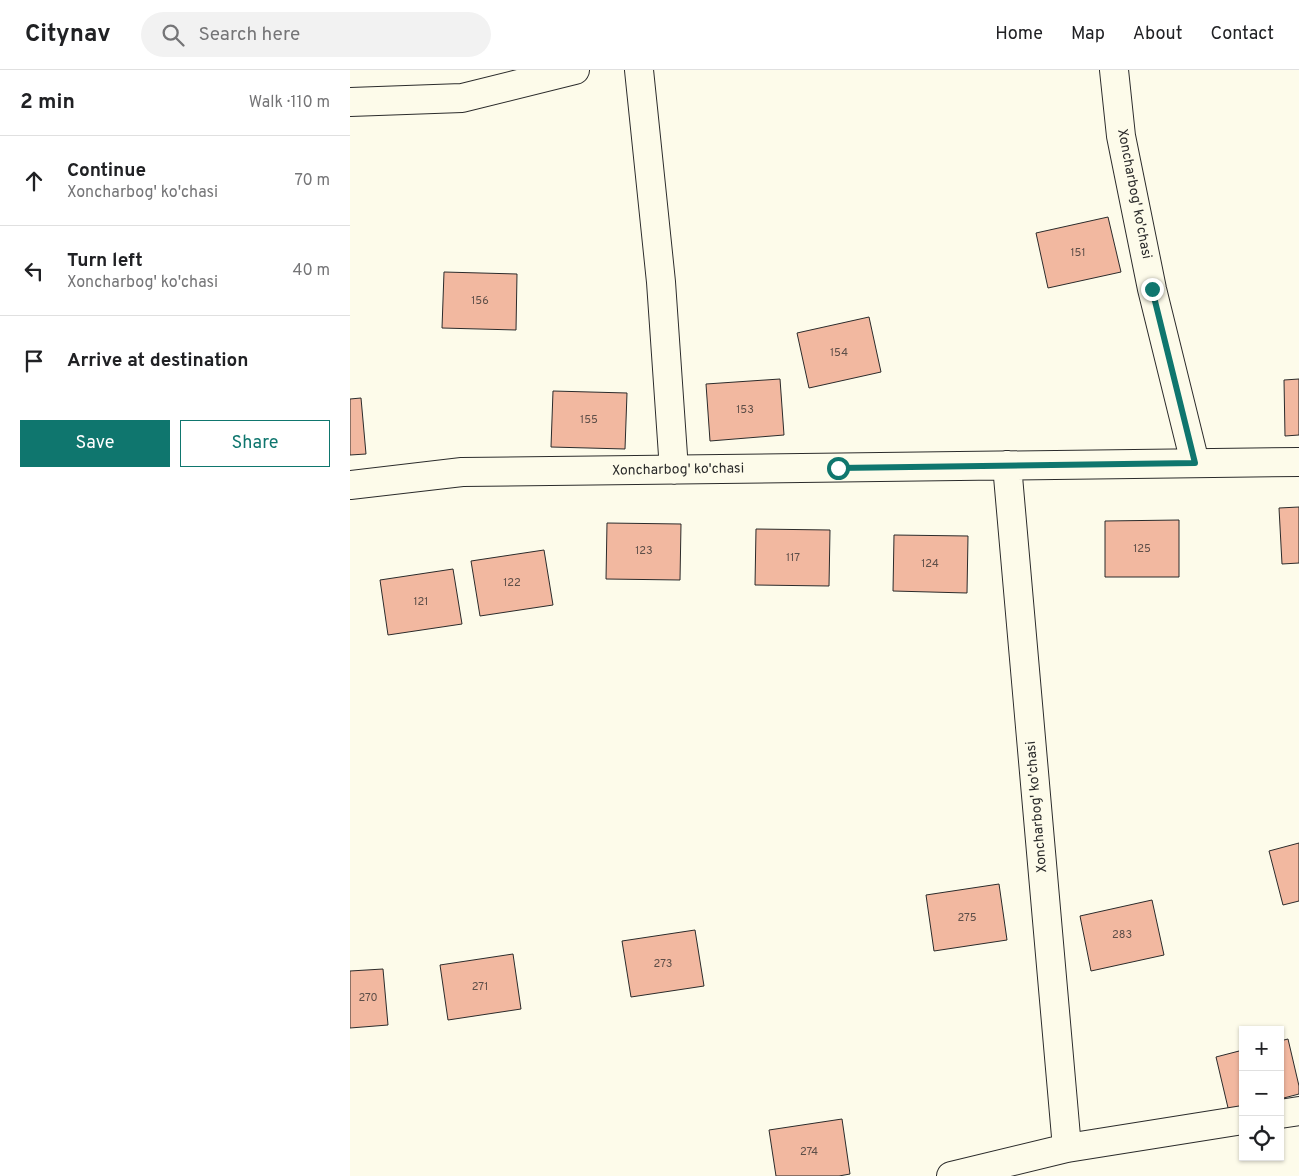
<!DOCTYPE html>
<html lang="en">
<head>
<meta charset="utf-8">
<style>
	:root { --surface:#fff; --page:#f2f2f2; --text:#202124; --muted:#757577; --line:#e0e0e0; --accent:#0f766e }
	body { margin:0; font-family:Overpass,sans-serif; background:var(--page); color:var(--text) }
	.controls { position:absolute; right:15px; bottom:15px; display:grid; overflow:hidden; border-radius:0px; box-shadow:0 1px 4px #0004 }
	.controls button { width:45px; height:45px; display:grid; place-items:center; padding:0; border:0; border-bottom:1px solid var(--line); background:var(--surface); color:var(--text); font:25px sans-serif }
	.stop { position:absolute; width:15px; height:15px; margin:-11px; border:4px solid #0f766e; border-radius:50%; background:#fff }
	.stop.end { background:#0f766e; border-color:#fff; box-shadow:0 1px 5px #0008 }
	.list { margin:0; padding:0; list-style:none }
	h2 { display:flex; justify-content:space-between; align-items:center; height:65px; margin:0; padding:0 20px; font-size:21px }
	h2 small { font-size:16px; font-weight:400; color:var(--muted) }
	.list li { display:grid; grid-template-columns:32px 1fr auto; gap:15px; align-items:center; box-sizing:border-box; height:90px; padding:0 20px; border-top:1px solid var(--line) }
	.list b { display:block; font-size:19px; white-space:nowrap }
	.list p { margin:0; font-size:16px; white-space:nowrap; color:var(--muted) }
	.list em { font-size:16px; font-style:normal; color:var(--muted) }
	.actions { display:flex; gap:10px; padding:15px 20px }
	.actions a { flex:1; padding:11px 0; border:1px solid var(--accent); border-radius:0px; text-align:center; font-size:18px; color:var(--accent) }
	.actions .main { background:var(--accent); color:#fff }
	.icon { flex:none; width:28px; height:28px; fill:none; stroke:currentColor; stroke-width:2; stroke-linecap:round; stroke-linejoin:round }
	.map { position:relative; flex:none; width:949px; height:1106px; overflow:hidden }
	header { display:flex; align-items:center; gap:30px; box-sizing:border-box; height:70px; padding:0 25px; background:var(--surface); border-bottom:1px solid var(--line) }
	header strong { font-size:24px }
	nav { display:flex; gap:28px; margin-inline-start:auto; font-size:18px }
	.search { width:350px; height:45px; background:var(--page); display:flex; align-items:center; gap:12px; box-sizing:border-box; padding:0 18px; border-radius:28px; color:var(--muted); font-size:19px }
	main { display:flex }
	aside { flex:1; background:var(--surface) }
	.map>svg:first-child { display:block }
	.building { fill:#f2b8a0; stroke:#2b2b2b }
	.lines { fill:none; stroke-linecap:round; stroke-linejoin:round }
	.street-casing { stroke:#2b2b2b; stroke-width:30 }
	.street { stroke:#fdfbea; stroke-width:28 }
	.route { stroke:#0f766e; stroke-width:6 }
	.labels { text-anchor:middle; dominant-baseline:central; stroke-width:4; stroke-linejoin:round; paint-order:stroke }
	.number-label { font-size:11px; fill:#5d4e48 }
	.street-label { font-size:14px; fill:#2b2b2b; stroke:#fdfbea }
</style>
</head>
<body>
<header>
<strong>Citynav</strong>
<div class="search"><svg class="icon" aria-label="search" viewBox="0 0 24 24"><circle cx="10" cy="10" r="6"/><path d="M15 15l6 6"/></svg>Search here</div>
<nav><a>Home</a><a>Map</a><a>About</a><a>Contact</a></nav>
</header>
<main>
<aside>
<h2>2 min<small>Walk · 110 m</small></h2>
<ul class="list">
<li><svg class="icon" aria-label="ahead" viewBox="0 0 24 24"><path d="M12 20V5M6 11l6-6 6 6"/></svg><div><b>Continue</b><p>Xoncharbog' ko'chasi</p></div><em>70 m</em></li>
<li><svg class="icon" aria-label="left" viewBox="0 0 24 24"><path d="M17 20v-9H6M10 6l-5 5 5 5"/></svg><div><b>Turn left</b><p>Xoncharbog' ko'chasi</p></div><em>40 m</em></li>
<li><svg class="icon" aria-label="arrive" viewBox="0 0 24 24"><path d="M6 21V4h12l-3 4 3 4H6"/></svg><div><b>Arrive at destination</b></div></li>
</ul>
<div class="actions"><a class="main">Save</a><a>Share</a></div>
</aside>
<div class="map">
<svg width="949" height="1106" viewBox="0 0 949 1106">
	<rect width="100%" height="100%" fill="#fdfbea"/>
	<path class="building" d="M758,147L771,202L698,218L686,163Z
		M94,202L167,204L166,260L92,258Z
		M519,247L531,302L459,318L447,263Z
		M430,309L434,365L360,371L356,314Z
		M949,309V365L935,366L934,310Z
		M203,321L277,323L275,379L201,377Z
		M11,328L16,384L0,385V329Z
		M949,437V493L932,494L929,438Z
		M829,450V507H755V451Z
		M257,453L331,454L330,510L256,509Z
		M406,459L480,460L479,516L405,515Z
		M544,465L618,466L617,523L543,521Z
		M194,480L203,535L130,546L121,491Z
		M103,499L112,554L38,565L30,510Z
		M949,773V831L933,835L919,781Z
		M649,814L657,870L584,881L576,825Z
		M802,830L814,885L741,901L730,846Z
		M345,860L354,916L281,927L272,871Z
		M163,884L171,939L98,950L90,895Z
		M33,899L38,955L0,958V901Z
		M938,969L949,1016V1024L930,1029V971Z
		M893,980V1038L879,1042L866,987Z
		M492,1049L500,1104L489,1106H426L419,1060Z"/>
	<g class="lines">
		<defs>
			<path id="street" d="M289,0L311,212L324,400
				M764,0L771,66L802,219L845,393
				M0,32L112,28L225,0
				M657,395L717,1078
				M0,415L112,402L949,392
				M930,1044L949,1041
				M601,1106L717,1078L893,1050"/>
		</defs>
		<use href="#street" class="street-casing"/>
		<use href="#street" class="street"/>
	</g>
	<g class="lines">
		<path class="route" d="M488,398L845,393L802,219"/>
	</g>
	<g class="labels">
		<g class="number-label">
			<text x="728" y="183">151</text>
			<text x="130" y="231">156</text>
			<text x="489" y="283">154</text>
			<text x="395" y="340">153</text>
			<text x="239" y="350">155</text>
			<text x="792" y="479">125</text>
			<text x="294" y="481">123</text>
			<text x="443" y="488">117</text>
			<text x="580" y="494">124</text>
			<text x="162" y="513">122</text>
			<text x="71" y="532">121</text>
			<text x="617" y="848">275</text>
			<text x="772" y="865">283</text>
			<text x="313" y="894">273</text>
			<text x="130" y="917">271</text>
			<text x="18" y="928">270</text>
			<text x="459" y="1082">274</text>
		</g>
		<g class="street-label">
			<text transform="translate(784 124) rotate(79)">Xoncharbog' ko'chasi</text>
			<text transform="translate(328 400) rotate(-1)">Xoncharbog' ko'chasi</text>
			<text transform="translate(687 737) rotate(-95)">Xoncharbog' ko'chasi</text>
		</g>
	</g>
</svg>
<div class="controls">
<button>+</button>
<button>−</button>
<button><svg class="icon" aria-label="locate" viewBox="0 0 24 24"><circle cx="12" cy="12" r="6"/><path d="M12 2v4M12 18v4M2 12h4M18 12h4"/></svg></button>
</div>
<div class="stop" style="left:488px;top:398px"></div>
<div class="stop end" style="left:802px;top:219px"></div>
</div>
</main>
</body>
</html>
